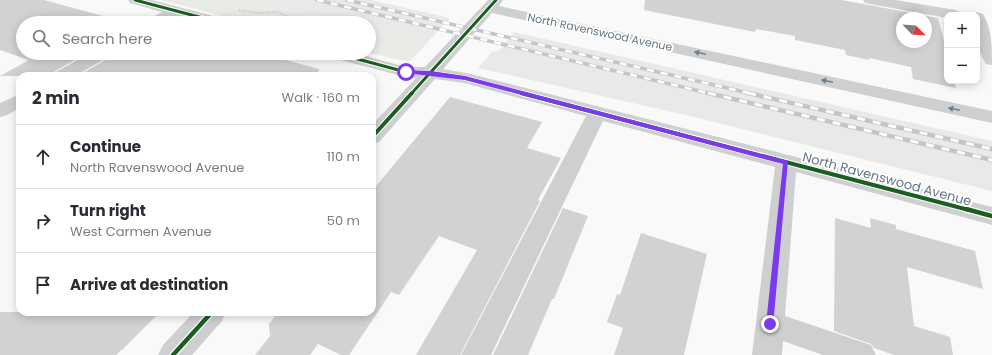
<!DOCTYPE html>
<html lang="en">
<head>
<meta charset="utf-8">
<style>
	:root { --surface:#fff; --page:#f2f2f3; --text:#2b2b33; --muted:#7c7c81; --line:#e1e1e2 }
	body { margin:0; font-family:Poppins,sans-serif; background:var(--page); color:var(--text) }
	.controls { position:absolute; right:12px; top:12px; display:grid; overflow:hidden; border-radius:8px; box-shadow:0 2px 10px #0003 }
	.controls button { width:36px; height:36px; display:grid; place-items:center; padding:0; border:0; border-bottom:1px solid var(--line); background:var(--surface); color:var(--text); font:20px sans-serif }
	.compass { position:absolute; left:896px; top:12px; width:36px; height:36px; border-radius:50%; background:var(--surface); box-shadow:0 2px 10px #0003; rotate:115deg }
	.stop { position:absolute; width:12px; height:12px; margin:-9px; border:3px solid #7c3aed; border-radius:50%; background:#fff }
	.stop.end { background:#7c3aed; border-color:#fff; box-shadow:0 1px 4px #0008 }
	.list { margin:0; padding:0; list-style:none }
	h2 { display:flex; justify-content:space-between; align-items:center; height:52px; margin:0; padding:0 16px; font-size:17px }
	h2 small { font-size:13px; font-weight:400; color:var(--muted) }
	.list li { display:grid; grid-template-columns:26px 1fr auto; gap:12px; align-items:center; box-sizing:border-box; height:64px; padding:0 16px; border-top:1px solid var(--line) }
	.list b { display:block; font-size:15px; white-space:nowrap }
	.list p { margin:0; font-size:13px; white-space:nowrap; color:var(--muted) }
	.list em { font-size:13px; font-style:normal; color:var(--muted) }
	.icon { flex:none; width:22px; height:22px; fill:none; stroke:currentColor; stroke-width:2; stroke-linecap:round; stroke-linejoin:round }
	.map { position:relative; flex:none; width:992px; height:355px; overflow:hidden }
	.search { position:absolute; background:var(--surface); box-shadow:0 2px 10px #0003; left:16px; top:16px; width:360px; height:44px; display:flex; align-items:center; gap:10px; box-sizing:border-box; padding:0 14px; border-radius:22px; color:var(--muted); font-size:15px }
	.panel { position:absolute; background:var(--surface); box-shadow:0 2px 10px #0003; left:16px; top:72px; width:360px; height:244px; border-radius:12px }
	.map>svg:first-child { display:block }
	.built { fill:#e8e9e9 }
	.green { fill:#e8ebe6 }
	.building { fill:#d0d2d3; fill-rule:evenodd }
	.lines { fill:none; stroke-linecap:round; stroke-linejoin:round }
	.path { stroke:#cbcccd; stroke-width:2; stroke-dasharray:1.5 1.5; stroke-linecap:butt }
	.minor { fill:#cecfd0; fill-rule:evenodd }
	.rail-far1-casing { stroke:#c3c5c6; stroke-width:3.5 }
	.rail-casing { stroke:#c3c5c6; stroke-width:4.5 }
	.rail-far1 { stroke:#fff; stroke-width:2.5; stroke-dasharray:7; stroke-linecap:butt }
	.rail { stroke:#fff; stroke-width:3; stroke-dasharray:8; stroke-linecap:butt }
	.cycleway-far2-casing { stroke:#fff; stroke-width:5 }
	.cycleway-far1-casing { stroke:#fff; stroke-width:6 }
	.cycleway-casing { stroke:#fff; stroke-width:7 }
	.cycleway-far2 { stroke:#1b5e20; stroke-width:3 }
	.cycleway-far1 { stroke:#1b5e20; stroke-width:4 }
	.cycleway { stroke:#1b5e20; stroke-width:4.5 }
	.oneway { fill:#707f8b }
	.route { fill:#7c3aed }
	.labels { text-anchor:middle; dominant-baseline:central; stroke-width:4; stroke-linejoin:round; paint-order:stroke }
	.far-street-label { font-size:11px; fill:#657683; stroke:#fff }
	.street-label { font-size:13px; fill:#657683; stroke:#fff }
</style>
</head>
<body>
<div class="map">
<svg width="992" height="355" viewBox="0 0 992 355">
	<rect width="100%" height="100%" fill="#f9f9f9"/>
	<path class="built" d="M251,0H371L450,18L428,42L369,28V23H347Z
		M514,32L992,141V191L690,116L478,68L493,51L498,52L500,49Z"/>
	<path class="green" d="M162,0H251L347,23H250Z
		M369,28L428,42L409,62L369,53Z"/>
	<path class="building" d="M0,0H44L103,16H108L130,23H23V53H87L55,71L52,76H0L29,60L0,50Z
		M645,0H842L938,18L947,52V81H954L956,88L913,79L911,67L869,58V60L846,55L845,50L795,40V36L756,29L755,32L644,10ZM902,18H926V42H902Z
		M112,53H260L319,69L318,76H78L109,58Z
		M450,97L542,122L527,148L561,158L538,200L540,201L460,355H416L477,250L439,236L399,295L391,292L349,355H341L318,344L310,355H255L270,336L269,324L276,315L286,312H372V191Z
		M563,208L588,216L554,299H552L528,355H493Z
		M835,218L871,228L870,218L896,225V229L975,251L983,289L907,267L914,326L950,337L953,355H894L874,348L871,344L834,331Z
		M641,233L707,254L684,355H614L623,328L607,322L617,294L620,295Z
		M0,312H160L122,350H121L116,355H0Z"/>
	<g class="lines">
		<path class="path" d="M239,10L258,13L277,12L302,23"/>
		<path class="minor" d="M128,0H152L228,20L230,23H204L178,16L165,23H146L148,20L162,12L130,3Z
			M488,0H503L499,6L992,111V123L492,13L443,69L471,74L992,207V225L796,172L785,316L871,345L876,355H823L783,341L782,355H752L775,167L603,121L491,355H461L586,116L464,83L435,79L379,142L372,144V125L416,78L406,77L329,57L326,53H355L406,67H425Z
			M863,0H896L955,10L960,12L963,15H947V18L870,4L865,3Z
			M977,12L983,14C992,29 992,47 992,65L986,64C976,49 977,32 977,15H971Z
			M90,53H111L108,57L75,76H53L56,72Z
			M20,94V108L7,115L0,117V103Z
			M194,312H226L222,321L192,355H158L163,345Z"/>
		<defs>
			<path id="rail-far1" d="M317,0L712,94
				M347,0L753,94"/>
			<path id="rail" d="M708,93L992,160
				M748,93L992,149"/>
		</defs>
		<use href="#rail-far1" class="rail-far1-casing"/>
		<use href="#rail" class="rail-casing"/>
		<use href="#rail-far1" class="rail-far1"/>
		<use href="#rail" class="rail"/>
		<defs>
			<path id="cycleway-far2" d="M135,0L222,23
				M335,53L406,72L431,73L465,78L525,94
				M411,94L496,0"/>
			<path id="cycleway-far1" d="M521,93L969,210
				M372,137L412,93"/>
			<path id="cycleway" d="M966,209L992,216
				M173,355L212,312"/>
		</defs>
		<use href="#cycleway-far2" class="cycleway-far2-casing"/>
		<use href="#cycleway-far1" class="cycleway-far1-casing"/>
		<use href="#cycleway" class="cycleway-casing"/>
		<use href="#cycleway-far2" class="cycleway-far2"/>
		<use href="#cycleway-far1" class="cycleway-far1"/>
		<use href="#cycleway" class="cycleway"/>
	</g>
	<defs><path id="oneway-solid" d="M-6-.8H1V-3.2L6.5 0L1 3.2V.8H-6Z"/></defs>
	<g class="oneway">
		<use href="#oneway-solid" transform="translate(700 53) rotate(-168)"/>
		<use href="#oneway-solid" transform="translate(827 81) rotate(-168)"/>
		<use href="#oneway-solid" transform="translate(954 109) rotate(-168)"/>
	</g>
	<path class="route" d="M406,70L431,71L465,76L788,161L773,326H767L766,324L783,164L465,80L404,73L403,72Z"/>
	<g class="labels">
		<g class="far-street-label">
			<text transform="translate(600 32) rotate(12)">North Ravenswood Avenue</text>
		</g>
		<g class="street-label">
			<text transform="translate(887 179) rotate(15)">North Ravenswood Avenue</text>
		</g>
	</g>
</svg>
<div class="controls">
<button>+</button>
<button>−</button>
</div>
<svg class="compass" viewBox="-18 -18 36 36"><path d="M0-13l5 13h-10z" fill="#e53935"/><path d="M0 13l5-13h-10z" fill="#7c7c81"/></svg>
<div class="stop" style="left:406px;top:72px"></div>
<div class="stop end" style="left:770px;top:324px"></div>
<div class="search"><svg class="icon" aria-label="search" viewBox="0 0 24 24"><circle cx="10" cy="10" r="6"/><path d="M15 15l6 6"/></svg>Search here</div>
<section class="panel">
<h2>2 min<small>Walk · 160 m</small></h2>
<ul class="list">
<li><svg class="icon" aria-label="ahead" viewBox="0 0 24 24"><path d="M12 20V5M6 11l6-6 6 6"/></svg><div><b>Continue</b><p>North Ravenswood Avenue</p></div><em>110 m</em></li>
<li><svg class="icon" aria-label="right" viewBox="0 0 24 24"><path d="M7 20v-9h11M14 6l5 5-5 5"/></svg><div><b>Turn right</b><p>West Carmen Avenue</p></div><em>50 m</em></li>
<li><svg class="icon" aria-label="arrive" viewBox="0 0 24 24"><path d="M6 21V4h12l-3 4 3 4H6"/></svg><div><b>Arrive at destination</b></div></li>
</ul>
</section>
</div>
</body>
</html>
